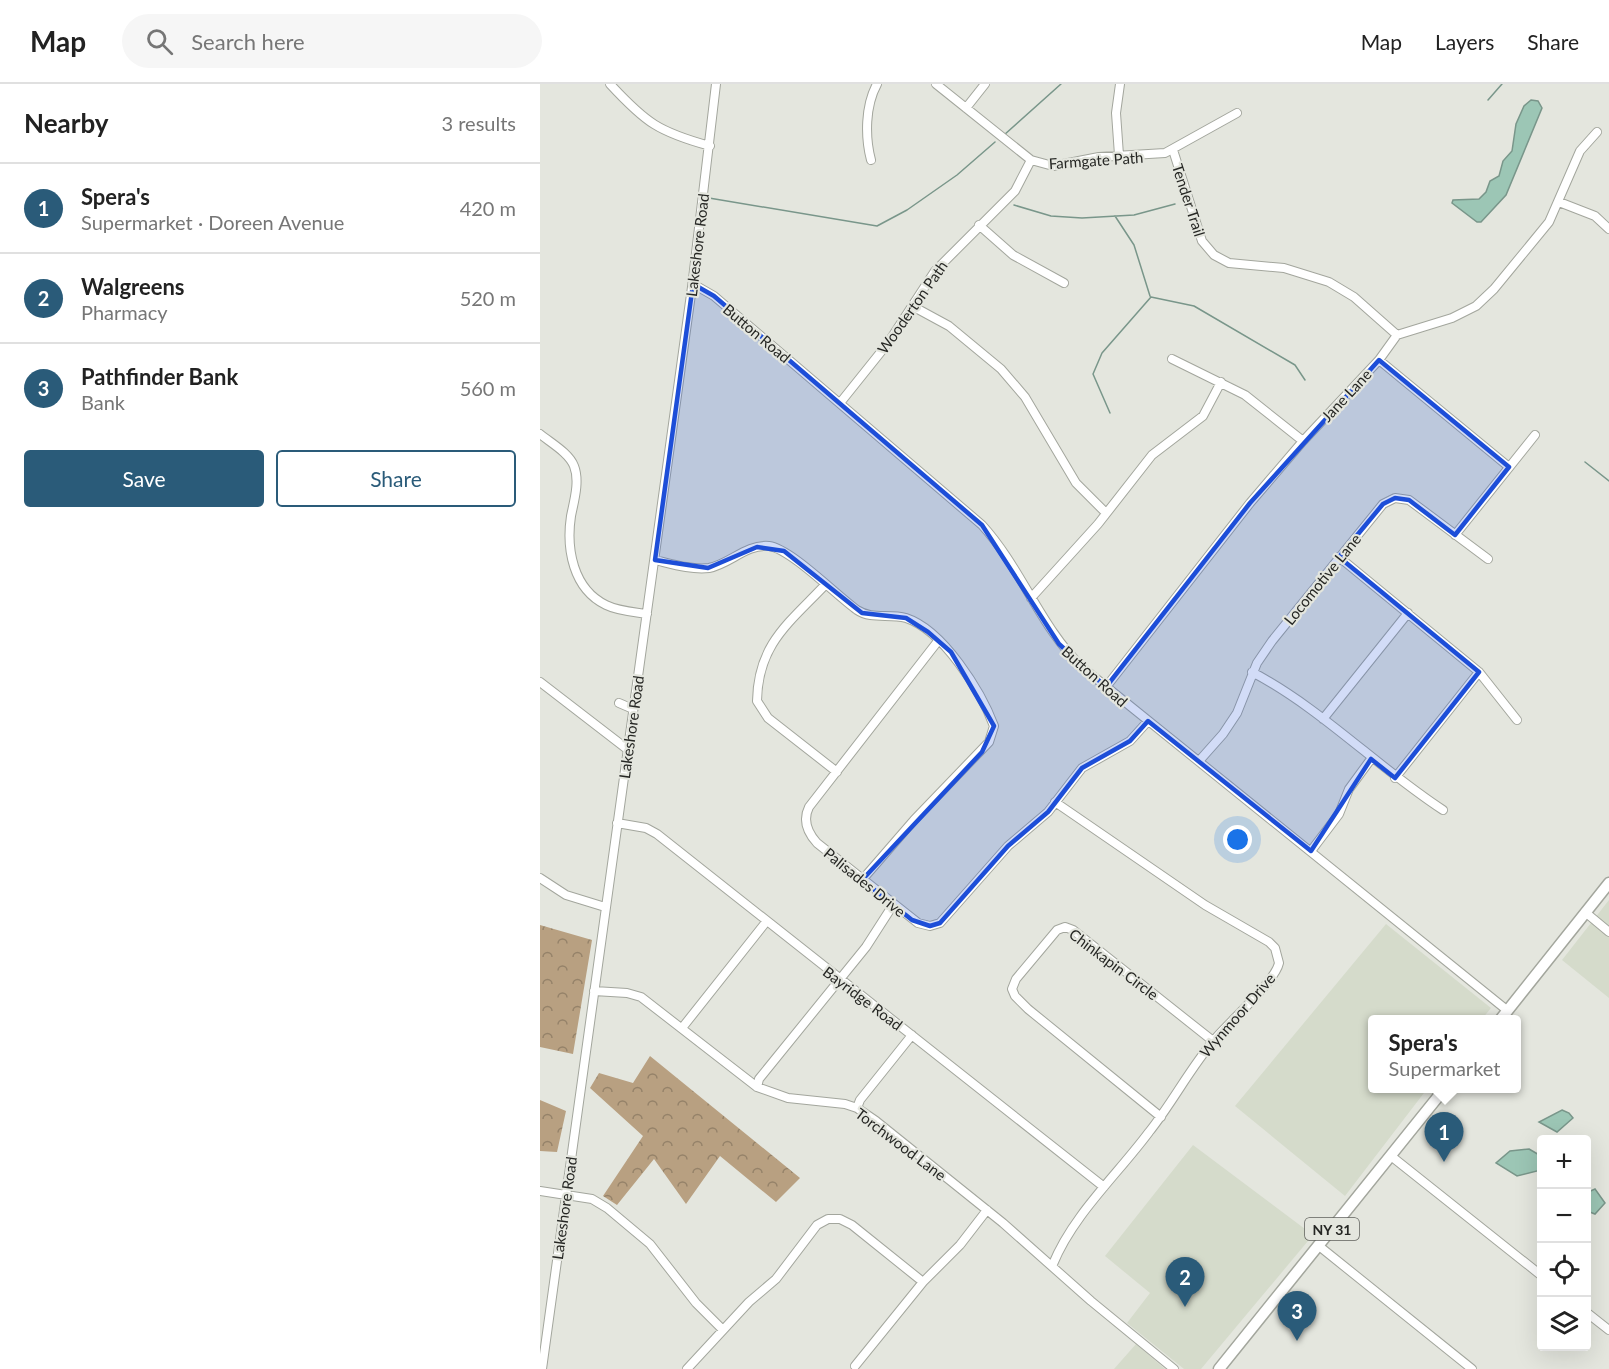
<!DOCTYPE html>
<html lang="en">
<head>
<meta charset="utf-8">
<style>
	:root { --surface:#fff; --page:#f6f6f6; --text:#222; --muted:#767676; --line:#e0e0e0; --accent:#2a5b79 }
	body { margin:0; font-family:Lato,sans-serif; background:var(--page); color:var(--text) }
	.controls { position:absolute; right:18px; bottom:18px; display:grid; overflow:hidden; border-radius:6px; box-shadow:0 6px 24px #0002 }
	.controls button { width:54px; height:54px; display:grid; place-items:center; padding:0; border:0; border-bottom:2px solid var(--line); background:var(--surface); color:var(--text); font:30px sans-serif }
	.you { position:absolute; left:698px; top:756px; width:21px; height:21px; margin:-15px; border:4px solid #fff; border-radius:50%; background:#1a73e8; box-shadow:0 0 0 9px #1a73e833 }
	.badge { display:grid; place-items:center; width:39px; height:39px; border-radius:50%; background:var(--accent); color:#fff; font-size:20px; font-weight:700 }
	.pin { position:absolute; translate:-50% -50px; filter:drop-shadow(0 2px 3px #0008) }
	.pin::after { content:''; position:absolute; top:32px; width:21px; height:18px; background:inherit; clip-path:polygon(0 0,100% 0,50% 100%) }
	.popup { position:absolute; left:828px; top:931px; width:153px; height:78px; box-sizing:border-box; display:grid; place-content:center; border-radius:6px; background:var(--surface); filter:drop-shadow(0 2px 4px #0005); font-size:20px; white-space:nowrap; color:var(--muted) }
	.popup b { font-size:22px; color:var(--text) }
	.popup::after { content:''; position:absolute; left:50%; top:100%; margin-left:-12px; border:12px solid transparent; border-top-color:var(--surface) }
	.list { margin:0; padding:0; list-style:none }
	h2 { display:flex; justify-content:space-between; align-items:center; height:78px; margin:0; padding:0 24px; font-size:26px }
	h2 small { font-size:20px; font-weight:400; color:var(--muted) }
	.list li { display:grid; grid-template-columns:39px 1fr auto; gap:18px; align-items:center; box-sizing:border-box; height:90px; padding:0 24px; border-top:2px solid var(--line) }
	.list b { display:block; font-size:22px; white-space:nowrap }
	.list p { margin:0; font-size:20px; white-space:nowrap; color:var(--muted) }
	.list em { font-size:20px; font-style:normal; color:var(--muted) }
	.actions { display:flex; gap:12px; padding:18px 24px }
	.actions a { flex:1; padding:14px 0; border:2px solid var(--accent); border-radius:6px; text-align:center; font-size:21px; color:var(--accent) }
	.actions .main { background:var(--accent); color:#fff }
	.icon { flex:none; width:33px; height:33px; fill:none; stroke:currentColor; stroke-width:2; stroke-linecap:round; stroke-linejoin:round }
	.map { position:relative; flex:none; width:1069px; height:1285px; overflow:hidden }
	header { display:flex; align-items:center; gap:36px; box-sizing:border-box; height:84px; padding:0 30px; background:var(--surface); border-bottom:2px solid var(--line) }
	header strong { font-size:28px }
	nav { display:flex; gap:33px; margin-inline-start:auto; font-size:21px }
	.search { width:420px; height:54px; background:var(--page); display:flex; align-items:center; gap:15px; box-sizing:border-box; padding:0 21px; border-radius:33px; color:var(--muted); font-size:22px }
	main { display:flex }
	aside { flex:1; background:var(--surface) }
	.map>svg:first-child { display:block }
	.built { fill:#d5dbcb }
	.forest { fill:url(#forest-crowns) }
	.water { fill:#9cc6b5; stroke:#79968a; stroke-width:1.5 }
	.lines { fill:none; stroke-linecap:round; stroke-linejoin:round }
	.stream { stroke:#79968a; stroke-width:1.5 }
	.minor-casing { stroke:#a3a69d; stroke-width:10 }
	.major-casing { stroke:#a3a69d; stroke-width:13 }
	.minor { stroke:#fff; stroke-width:8 }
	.major { stroke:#fff; stroke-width:10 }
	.marked { fill:#1d4ed8; fill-opacity:0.2; stroke:#1d4ed8; stroke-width:4.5; stroke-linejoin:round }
	.labels { text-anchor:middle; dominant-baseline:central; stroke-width:4.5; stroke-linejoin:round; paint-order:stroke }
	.shield { fill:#e4e6de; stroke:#5f605c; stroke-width:1.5 }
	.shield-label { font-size:14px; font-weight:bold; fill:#262724 }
	.street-label { font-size:15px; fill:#262724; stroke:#e4e6de }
</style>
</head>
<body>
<header>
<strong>Map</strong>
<div class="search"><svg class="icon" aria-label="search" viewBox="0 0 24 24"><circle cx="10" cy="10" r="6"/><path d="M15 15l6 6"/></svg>Search here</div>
<nav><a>Map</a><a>Layers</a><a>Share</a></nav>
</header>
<main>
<aside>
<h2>Nearby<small>3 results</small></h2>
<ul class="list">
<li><span class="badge">1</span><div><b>Spera's</b><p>Supermarket · Doreen Avenue</p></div><em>420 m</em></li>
<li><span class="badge">2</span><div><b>Walgreens</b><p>Pharmacy</p></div><em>520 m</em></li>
<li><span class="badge">3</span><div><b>Pathfinder Bank</b><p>Bank</p></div><em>560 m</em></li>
</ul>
<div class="actions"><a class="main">Save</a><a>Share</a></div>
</aside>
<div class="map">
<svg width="1069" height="1285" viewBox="0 0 1069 1285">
	<defs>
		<pattern id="forest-crowns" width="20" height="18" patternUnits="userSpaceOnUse" patternTransform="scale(1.5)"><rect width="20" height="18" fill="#b8a081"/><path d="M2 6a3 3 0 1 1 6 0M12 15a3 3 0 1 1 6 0" fill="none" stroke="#958269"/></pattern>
	</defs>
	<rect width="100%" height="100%" fill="#e4e6de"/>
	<path class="built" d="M1069,816V914L1022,876Z
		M846,840L951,924L942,935L832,936V1004L887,1005L805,1112L695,1022Z
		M653,1061L773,1151L661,1285H644L587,1239L610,1209L565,1172Z
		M596,1260L625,1285H574Z"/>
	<path class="forest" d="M0,841L52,856L33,970L0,963Z
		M110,972L260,1094L236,1118L180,1072L146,1120L114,1075L77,1121L63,1112L103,1052L50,1004L59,989L93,999Z
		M0,1016L26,1027L17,1068L0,1067Z"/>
	<path class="water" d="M991,16L998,17L1002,24L966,111L941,138H937L912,119L913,116L939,115L946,108L950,97L959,92L963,77L972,67L976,40L984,22Z
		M1022,1026L1029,1029L1033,1034L1017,1048L999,1038Z
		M989,1065L1001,1072V1086L977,1092L956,1079L970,1067Z
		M1055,1105L1065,1119L1055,1130L1047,1127L1046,1109Z"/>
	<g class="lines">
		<path class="stream" d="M948,16L962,0
			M464,51L521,0
			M169,114L337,142L367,126L417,91L455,58
			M474,121L511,132L542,134L594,131L635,120
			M575,132L594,161L610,212
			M570,329L553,290L562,269L611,213L654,222L755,281L765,296
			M1045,378L1069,397"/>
		<defs>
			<path id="minor" d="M70,0C106,39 119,48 170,62
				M396,0L491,76L513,82L559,73L625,69L697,29
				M426,24L445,0
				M633,66L662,157L674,171L689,179L744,184L789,198L814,213L857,251
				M579,71L576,29L580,0
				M331,76C325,53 325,22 337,0
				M1019,118L1055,132L1069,145
				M439,141L473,171L524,199
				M153,200L174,212L442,441C482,485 500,543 543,584L968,927
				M374,223L409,242L461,285L485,313L536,399L566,429
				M632,275L705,311L763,357
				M839,276L969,383
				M300,319L348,259L395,187L475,107L491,76
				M0,350C11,359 29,369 34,382C40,397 34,417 31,432C26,465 33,505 66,521C78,527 94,528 107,530
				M915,451L995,351
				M799,473L939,588L977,636
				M115,476C132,480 151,486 169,484C190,480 206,460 229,462C251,465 296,511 317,526C332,536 349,529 366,534C403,546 441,607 454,642L449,658L374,736L322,796
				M285,501C249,539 218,560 217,617L228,634L297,688
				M491,514L558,440L612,371L663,332L681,298
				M398,557L269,723C262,737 268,749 277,759L378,839L390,842L400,839L468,762L508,728L542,684L590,657L608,637
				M712,588C782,625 837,683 903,726
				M0,598L87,665
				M566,603L710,419L763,357L839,276L857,251L912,234L936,222L954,205L1009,138L1040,67L1057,48
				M79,619L93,625
				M783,635L868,529
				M659,677L683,650L697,629L717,579L732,557L843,420L855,414L869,416L948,475
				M855,694L939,588
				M77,739L106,744L117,750L564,1103
				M771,767L799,730L809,705L831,675
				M0,794L26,811L65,823
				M1045,828L1069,848
				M54,907L87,909L101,913L217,1003L248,1014L305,1020L317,1024L336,1037L463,1139L551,1217L634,1285
				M142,944L226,838
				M217,1003L219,995L326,863L353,821
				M317,1024L320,1016L372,951
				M621,1033L488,925L475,912L472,905L476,895L517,846L525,843L533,846L673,957
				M851,1072L1002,1192
				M0,1107L52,1115L67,1124L110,1160L156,1219L183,1246
				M779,1162L932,1285
				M513,1180C533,1131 577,1091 609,1048C633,1018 650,984 675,955C689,938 735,898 739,879L735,864L729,858L665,821L515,718
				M1046,1228L1069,1246
				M315,1282L383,1198L420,1161L447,1126
				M2,1285L152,203L176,0
				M147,1285L209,1218L236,1195L277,1141L288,1135H300L312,1141L383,1198"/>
			<path id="major" d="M960,936L1069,799
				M679,1285L905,1004"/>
		</defs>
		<use href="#minor" class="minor-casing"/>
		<use href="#major" class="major-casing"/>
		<use href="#minor" class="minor"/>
		<use href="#major" class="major"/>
	</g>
	<path class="marked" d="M153,200L174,212L442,441L519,560L566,603L710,419L839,276L969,383L915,451L869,416L855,414L843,420L799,473L939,588L855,694L831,675L771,767L608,637L590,657L542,684L508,728L468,762L400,839L390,842L372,836L322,796L442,668L454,642L411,568L388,548L366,534L322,529L244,467L217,463L168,484L115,476Z"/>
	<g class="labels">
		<rect class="shield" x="765" y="1134" width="54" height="22" rx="4.5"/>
		<g class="shield-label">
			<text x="792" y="1145">NY 31</text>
		</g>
		<g class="street-label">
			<text transform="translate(556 76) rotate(-4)">Farmgate Path</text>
			<text transform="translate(649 116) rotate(72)">Tender Trail</text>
			<text transform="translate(157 161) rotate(-83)">Lakeshore Road</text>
			<text transform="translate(372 223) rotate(-55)">Wooderton Path</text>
			<text transform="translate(217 249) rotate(40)">Button Road</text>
			<text transform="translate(806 311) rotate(-47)">Jane Lane</text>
			<text transform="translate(782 495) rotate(-51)">Locomotive Lane</text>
			<text transform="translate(555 592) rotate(42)">Button Road</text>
			<text transform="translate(91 643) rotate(-82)">Lakeshore Road</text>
			<text transform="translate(325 798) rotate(39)">Palisades Drive</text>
			<text transform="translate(574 880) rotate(37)">Chinkapin Circle</text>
			<text transform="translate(323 914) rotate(37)">Bayridge Road</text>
			<text transform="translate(697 931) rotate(-49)">Wynmoor Drive</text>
			<text transform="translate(361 1060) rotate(37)">Torchwood Lane</text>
			<text transform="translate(24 1124) rotate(-82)">Lakeshore Road</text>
		</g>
	</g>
</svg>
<div class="controls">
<button>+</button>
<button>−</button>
<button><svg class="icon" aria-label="locate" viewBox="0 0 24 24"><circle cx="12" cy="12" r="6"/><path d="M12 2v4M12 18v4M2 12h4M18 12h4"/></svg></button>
<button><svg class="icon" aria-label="layers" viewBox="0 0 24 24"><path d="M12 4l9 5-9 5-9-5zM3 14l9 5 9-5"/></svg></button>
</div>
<div class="you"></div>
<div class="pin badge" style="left:904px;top:1078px">1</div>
<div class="popup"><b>Spera's</b>Supermarket</div>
<div class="pin badge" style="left:645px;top:1223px">2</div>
<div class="pin badge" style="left:757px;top:1257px">3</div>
</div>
</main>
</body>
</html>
